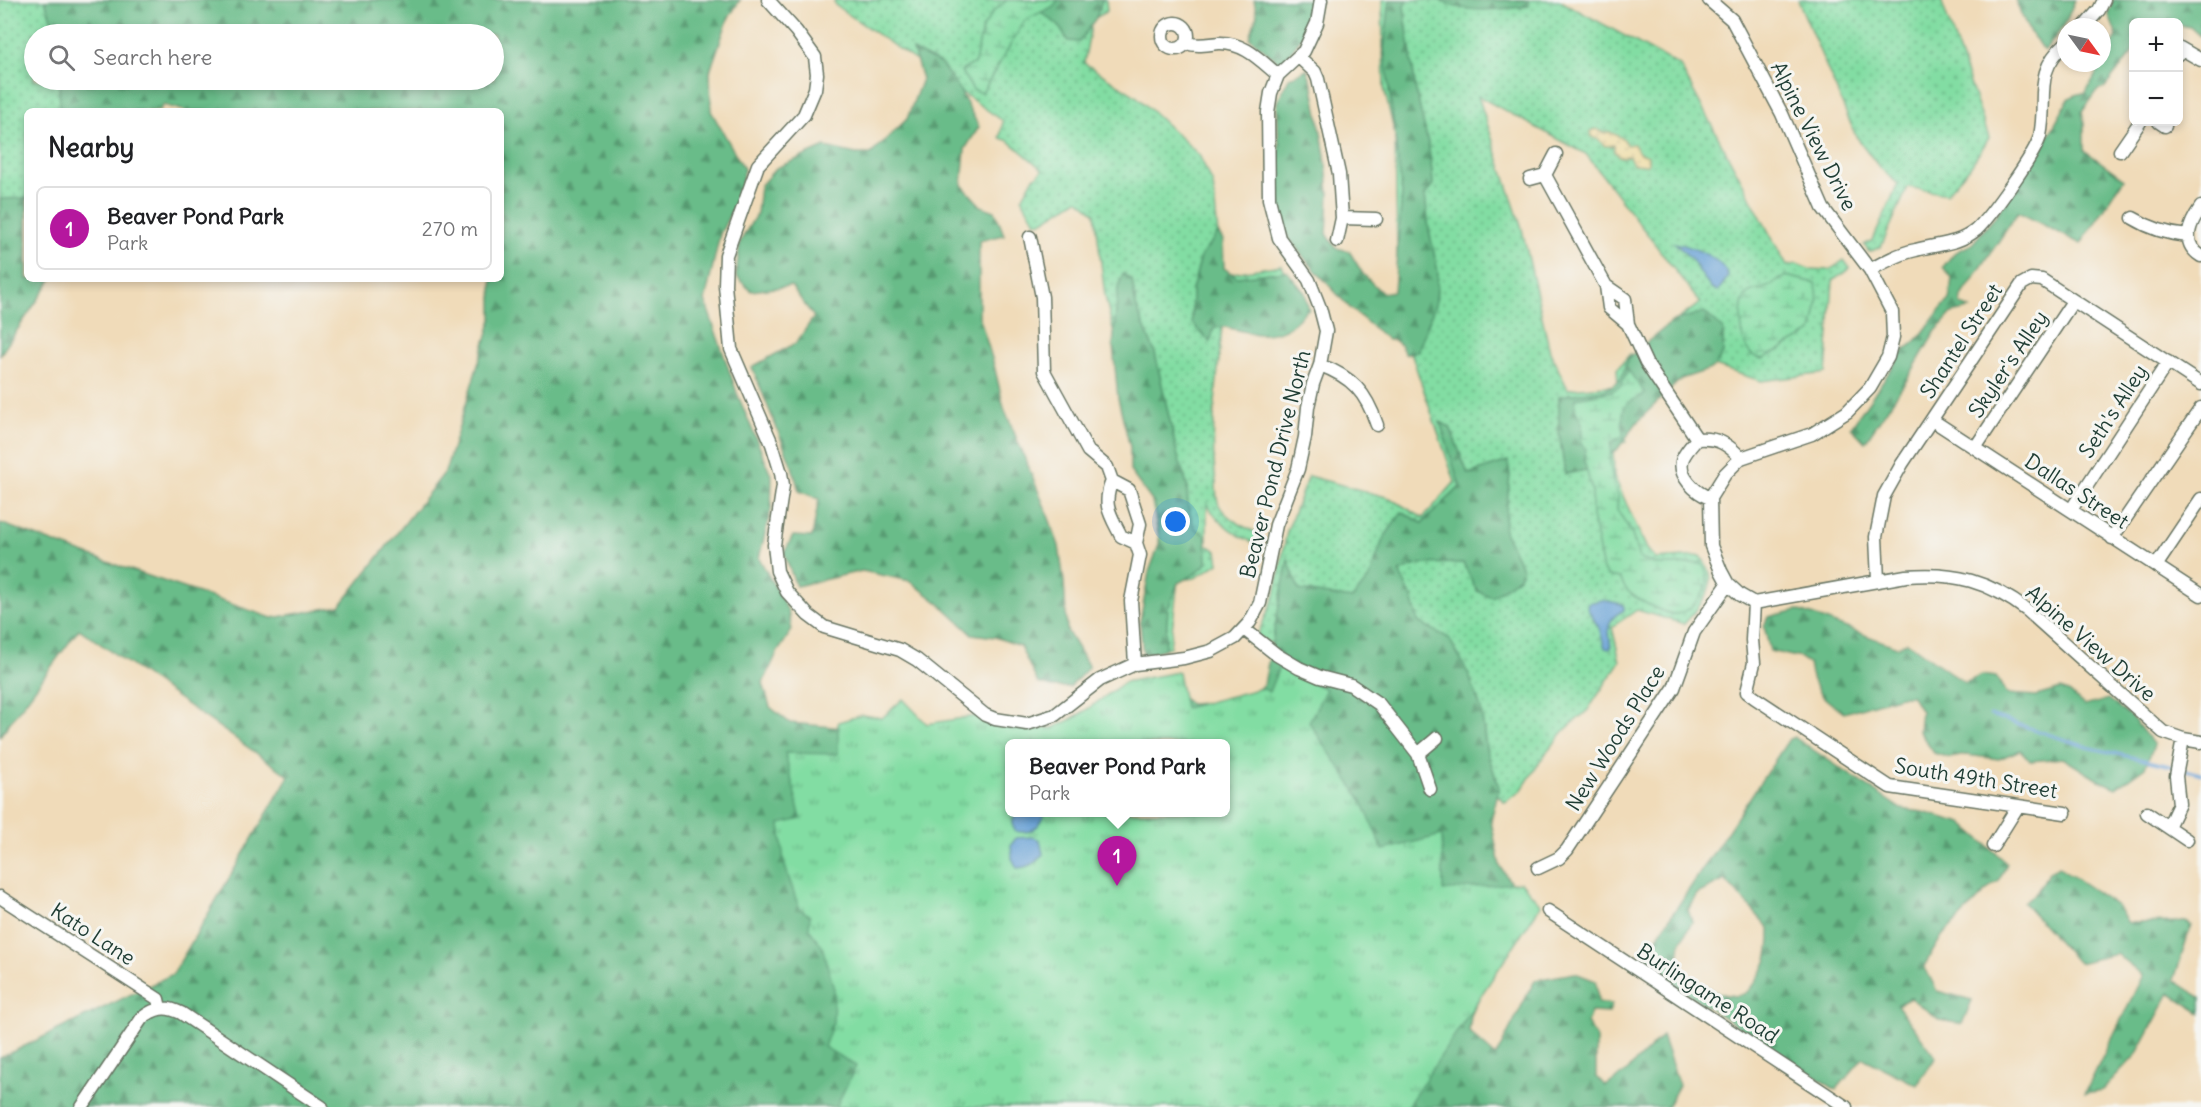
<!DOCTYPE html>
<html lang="en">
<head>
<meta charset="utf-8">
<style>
	:root { --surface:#fff; --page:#f6f6f6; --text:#202124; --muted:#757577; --line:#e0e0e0; --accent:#b5179e }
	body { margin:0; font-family:Delius,sans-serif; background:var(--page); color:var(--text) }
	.controls { position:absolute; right:18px; top:18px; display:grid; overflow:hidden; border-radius:9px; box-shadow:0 3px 9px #0003 }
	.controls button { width:54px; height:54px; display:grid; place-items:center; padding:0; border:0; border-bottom:2px solid var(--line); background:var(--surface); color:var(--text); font:30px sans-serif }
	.compass { position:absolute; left:2057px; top:18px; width:54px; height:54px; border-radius:50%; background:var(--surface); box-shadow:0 3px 9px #0003; rotate:123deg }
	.you { position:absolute; left:1176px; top:522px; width:21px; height:21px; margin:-15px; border:4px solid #fff; border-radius:50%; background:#1a73e8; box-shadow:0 0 0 9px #1a73e833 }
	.badge { display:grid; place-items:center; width:39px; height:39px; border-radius:50%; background:var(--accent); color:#fff; font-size:20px; font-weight:700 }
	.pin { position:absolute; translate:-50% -50px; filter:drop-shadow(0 2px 3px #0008) }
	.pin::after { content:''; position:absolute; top:32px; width:21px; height:18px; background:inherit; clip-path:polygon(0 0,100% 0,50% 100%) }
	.popup { position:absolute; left:1005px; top:739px; width:225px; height:78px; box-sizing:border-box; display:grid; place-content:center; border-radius:9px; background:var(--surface); filter:drop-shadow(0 2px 4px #0005); font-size:20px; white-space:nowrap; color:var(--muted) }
	.popup b { font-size:22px; color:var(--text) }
	.popup::after { content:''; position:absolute; left:50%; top:100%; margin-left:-12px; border:12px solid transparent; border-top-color:var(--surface) }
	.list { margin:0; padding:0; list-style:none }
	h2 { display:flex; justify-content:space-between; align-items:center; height:78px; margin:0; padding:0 24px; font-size:26px }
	h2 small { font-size:20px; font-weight:400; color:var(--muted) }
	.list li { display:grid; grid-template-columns:39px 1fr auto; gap:18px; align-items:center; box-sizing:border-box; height:84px; margin:0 12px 12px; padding:0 12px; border:2px solid var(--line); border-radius:9px }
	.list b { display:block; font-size:22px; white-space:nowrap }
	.list p { margin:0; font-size:20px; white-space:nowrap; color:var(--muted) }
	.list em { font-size:20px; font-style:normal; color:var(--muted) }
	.icon { flex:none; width:33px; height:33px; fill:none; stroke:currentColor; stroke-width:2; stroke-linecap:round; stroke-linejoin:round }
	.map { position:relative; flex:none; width:2201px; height:1107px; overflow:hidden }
	.search { position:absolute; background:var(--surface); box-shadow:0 3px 9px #0003; left:24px; top:24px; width:480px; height:66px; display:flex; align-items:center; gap:15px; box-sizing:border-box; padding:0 21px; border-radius:33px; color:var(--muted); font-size:22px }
	.panel { position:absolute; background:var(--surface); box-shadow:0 3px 9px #0003; left:24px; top:108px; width:480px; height:174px; border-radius:9px }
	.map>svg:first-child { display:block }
	.grass { fill:url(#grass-dots); stroke:#508d6c; stroke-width:1.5 }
	.forest { fill:url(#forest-firs); stroke:#447c5e; stroke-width:1.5; fill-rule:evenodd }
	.wetland { fill:url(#wetland-marsh); stroke:#508d6c; stroke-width:1.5 }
	.sand { fill:url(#sand-dots); stroke:#868c69; stroke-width:1.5 }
	.park { fill:url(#park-tufts); stroke:#508d6c; stroke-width:1.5; fill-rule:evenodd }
	.water { fill:#67a1d6; stroke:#436f85; stroke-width:1.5 }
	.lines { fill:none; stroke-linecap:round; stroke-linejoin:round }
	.stream { stroke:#67a1d6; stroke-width:3 }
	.minor-casing { stroke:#687463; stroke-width:15 }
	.minor { stroke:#fff; stroke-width:12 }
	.labels { text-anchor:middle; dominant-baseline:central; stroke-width:6; stroke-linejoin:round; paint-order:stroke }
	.street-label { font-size:21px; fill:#1f3d34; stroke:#f6f6f2 }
</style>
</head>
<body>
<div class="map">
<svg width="2201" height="1107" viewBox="0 0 2201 1107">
	<defs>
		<pattern id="grass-dots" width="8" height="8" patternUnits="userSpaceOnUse" patternTransform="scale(1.5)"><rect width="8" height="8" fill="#82dda3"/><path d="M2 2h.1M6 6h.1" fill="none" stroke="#6ab486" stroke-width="1.8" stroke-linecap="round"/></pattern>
		<pattern id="forest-firs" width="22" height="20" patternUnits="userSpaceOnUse" patternTransform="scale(1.5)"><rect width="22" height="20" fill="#69bc89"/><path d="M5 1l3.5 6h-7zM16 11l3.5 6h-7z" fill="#569a71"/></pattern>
		<pattern id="wetland-marsh" width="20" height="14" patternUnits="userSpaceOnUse" patternTransform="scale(1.5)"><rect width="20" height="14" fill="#82dda3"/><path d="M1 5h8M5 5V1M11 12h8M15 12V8" fill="none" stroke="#6ab486"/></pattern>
		<pattern id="sand-dots" width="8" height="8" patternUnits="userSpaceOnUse" patternTransform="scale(1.5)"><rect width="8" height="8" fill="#eeda9e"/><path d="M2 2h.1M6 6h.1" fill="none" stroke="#ccbc89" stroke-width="1.8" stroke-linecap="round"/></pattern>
		<pattern id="park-tufts" width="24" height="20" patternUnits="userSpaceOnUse" patternTransform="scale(1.5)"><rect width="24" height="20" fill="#82dda3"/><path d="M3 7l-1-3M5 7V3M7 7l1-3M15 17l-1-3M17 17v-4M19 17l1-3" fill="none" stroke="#6ab486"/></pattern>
	</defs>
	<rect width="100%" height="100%" fill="#f6f6f2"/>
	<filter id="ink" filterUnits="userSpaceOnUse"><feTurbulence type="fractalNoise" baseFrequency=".0167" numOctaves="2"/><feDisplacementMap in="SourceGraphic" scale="12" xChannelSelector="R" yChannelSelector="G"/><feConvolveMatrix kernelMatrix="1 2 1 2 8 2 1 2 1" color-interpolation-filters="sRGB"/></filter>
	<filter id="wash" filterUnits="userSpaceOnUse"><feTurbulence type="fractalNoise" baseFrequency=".008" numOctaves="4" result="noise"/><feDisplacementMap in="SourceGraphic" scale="24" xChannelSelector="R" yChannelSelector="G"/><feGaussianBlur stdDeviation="1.35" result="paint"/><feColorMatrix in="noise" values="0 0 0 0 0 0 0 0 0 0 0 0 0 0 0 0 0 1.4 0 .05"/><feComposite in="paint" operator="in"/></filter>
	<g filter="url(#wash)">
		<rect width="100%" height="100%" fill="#f0dbb9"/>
		<path class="grass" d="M0,0H655L494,34H34V80H149L129,111H27V265L0,275Z
			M834,0H1106L1107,11L1092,20L1084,63L1136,96L1199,155L1213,184L1222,275L1281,265L1297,286L1309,309L1269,333L1222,326C1218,377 1209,432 1216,482C1216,489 1216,498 1219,505C1225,517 1247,530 1260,533L1258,544C1237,537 1217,522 1207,504V545L1217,551L1219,563L1195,578L1178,580L1170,647L1161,649L1159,539L1146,470L1105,296L1095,213L1078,199L1040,223L1039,221L1035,222L1022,199L1033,179L1043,170L1009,141L1000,138L1003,121L835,5Z
			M1382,0H1559L1680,66L1787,266L1797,264L1809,269L1830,270L1844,260L1850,268L1833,281L1826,373L1761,381L1712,365L1658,334L1700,303L1586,154L1478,96L1522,229L1550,352L1568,389L1618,385L1617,369L1630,354L1657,397L1627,407L1626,442L1613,445L1614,476L1647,549L1656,559L1701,556C1704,561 1709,568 1710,573C1714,592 1695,612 1684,624L1637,610L1612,627L1620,661L1588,710L1565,730L1543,757L1521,791L1505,802L1426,727L1257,636L1275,595L1287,531L1308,476L1390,498L1423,518L1455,482L1409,347L1397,252L1395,135L1384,88Z
			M1798,0H1941L1989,138L1970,167L1946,194L1908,187L1881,247L1869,252L1864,245L1873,240L1898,184L1879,167L1856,136Z"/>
		<path class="forest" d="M45,0H740L728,19L710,71L711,111L744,169L739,197L720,234L705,301L737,393L772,477L771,510L759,558L788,611L792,630L777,653L763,683L770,707L790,723L844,728L993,726L1046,731L1068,721L1116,692L1162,680L1190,704L1244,701L1264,684L1288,559L1299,590L1352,599L1370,577L1383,539L1402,512L1422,523L1460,487L1440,422L1450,427L1468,474L1508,461L1510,475L1504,531L1522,568L1519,577L1492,597L1477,591L1463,563L1419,564L1399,572L1413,600L1418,622L1449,638L1469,675L1481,709L1486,748L1499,787L1491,821L1500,866L1522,901L1471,1016L1469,1032L1496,1056L1535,980L1575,973L1596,981L1598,1002L1612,1004L1609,1013L1591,1012L1587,1023L1596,1037V1076L1606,1086L1626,1072L1662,1036L1679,1085L1667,1107H0V1058L173,974L289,776L79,629L0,736V523L113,564L272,618L340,606L445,472L492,319V279H501V111H186L163,105L159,111H60L59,80H494V34H56ZM1009,744H1225V812H1009Z
			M1057,0H1102L1096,18L1079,42L1068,41L1058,25L1041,12L1052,7Z
			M1254,0H1312L1302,37L1281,64L1250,38L1257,15Z
			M1390,0H1407L1404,6L1416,91L1428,143L1432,171L1433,185L1425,195L1429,230L1438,272L1436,302L1418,351L1405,354C1401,346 1398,338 1388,340L1350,308L1306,260L1288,237L1278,217L1279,150L1277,102L1289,78L1307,69L1313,87L1325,155L1329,193L1327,234L1336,248L1349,251L1363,274L1382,293L1394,291L1402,193L1384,49Z
			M1440,0H1528L1529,6C1505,9 1462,15 1440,0Z
			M2015,0H2075L2065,24L2045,51L2029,31Z
			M2113,0H2201V37L2190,27L2179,25L2178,22H2134L2133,52L2104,88L2098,90L2082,112L2084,121V150L2124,179L2081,244L2018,212L1962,296L1961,304L1970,309L1952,313L1935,332L1908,378L1865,442L1851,427L1905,349C1924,339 1932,315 1949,301L1952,278L1943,267L1954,253L1972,244L1994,218L2038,156L2069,98L2078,94H2085L2117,36L2108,13Z
			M913,50L941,64L960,91L979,127L965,149L962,185L981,206L995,211L1004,235L979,241V316L994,365L1004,408L1046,510L1059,546L1064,582L1067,631L1089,667L1070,687H1052L1038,683L1020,646L995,637L972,634L940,604L910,581L862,571L796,586L784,553L793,536L812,537L819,499L799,491L792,466L752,367L796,343L814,317L791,286L751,291L736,276L740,242L757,213L760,186L776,168L825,147L856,154H871L907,119L922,79Z
			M27,198V279H52L0,355V199Z
			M1218,233L1223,240L1224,268L1237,277L1287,271L1305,293L1308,306C1293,332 1271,339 1242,331C1231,329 1225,325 1214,328L1210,342L1192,323V290L1201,256Z
			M1123,274L1132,280L1136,306L1155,353L1177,453L1187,485L1188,507L1194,527L1206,536L1207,563L1195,574L1178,583L1168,609L1165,649L1143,655L1140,622L1149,572L1160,542L1155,505L1130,471V447L1118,398L1113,346L1118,288Z
			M1704,312L1723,329V353L1714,368L1681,379L1638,421L1617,450L1586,470L1565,474L1559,432V396L1605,390L1621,379L1628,358L1673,321Z
			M1798,610L1897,647L1907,642L1965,683L1982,675L1996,677L2007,694L2036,696L2061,689L2070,693L2085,706L2109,699L2134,720L2154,745L2145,767L2116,788L2098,780L2063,758L2031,761L2020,750L1999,759L1966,755L1950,758L1934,753L1919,731L1921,711L1912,696H1900L1844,713C1822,697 1813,692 1809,664L1801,658L1770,651L1764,626L1768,617Z
			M1794,737L1901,809L1923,812L1962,823L2007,863L1999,881L1990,887L1942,936L1924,966L1937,991L1972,1000L1962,1024L1940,1020L1910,998L1897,1005L1936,1057L1917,1085L1863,1058L1836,1090L1640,963L1789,739ZM1725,880L1770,929C1770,952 1769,961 1756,981C1753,984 1750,990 1747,992C1727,1006 1694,978 1676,969L1680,944L1692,922L1688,910L1697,894Z
			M2059,867L2117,906L2128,923L2186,922L2191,925L2174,980L2201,998V1013L2170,993L2136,1055L2103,1090L2085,1093L2143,975L2116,954L2078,963L2023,902L2037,892L2049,872Z"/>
		<path class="wetland" d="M1007,0H1057V2L1052,7L1025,20L982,93L973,90L961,71L975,63L982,29L993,12Z
			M1786,276L1815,283C1821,297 1815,317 1812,332L1763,359C1759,358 1753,357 1750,353C1741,343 1737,304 1747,294C1752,289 1759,290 1765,288C1772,286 1779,280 1786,276Z
			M1628,370L1645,393C1640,399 1633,398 1628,403C1620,410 1623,427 1623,437L1611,442L1610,463L1614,487L1618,495L1617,510L1631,531L1639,558C1662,570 1677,564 1702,563C1704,567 1707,572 1707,576C1709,591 1691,612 1677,614C1665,615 1635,599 1627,590C1624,587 1622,582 1620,578L1607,576L1603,570L1592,516V491L1584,460L1586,449L1581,444L1582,423L1575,409L1576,398L1609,392L1621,386Z"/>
		<path class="sand" d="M1597,129L1604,133L1610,132L1624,139L1626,145L1634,144L1639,153L1648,156V165L1633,164L1629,156L1620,157L1614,151V145L1605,146L1599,140L1592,137L1590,131Z"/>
		<path class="park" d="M1279,667L1326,689L1309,722L1362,801L1383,850L1442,835L1443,891L1521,882L1541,905L1407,1107H836L856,1066L824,1047L833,1022L834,989L822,946L809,929L810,916L799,908L784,863L780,824L801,819L785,753L838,754V722L862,715L882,718L903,699L927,724L975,716L1015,730L1053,728L1078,716L1125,682L1178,672L1185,708L1262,688L1269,692ZM1009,744H1225V812H1009Z"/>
		<path class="water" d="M1675,243C1693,247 1723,258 1728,277L1718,291L1711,289L1692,260Z
			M1602,600L1622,604L1624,607V610C1604,620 1609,629 1611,648L1609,649L1605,648L1599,628L1587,608L1588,603Z
			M1024,813H1043L1044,817C1037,830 1029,834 1015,831L1012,824L1016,814H1024Z
			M1033,837L1040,840L1043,854C1035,864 1029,867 1017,868L1012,858L1011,845L1016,838Z"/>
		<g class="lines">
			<path class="stream" d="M1990,715L2087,747L2175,767
				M2182,769L2201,774"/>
		</g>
	</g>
	<g filter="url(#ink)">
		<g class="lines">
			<defs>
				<path id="minor" d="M768,0L796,31L815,57L817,74L815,89L804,115L758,165L726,255L725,285L731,349L772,444L781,473L783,485L774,545L777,571L787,592L808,615L824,627L900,650L917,660L985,715L995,719L1027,724L1055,715L1100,680L1135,664L1184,658L1211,651L1235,638L1250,622L1260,603L1276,525L1298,469L1305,437L1308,407L1313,384L1320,365L1326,331L1320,308L1309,280L1279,238L1269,199L1268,112L1271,93L1278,75L1304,51L1317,23L1321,0
					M1709,0L1732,20L1782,114L1823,208L1870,270L1892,312L1893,337L1888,357L1870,388L1847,412L1812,434L1741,458L1725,474L1710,498L1711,546L1721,571L1728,584L1740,595L1754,603L1906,576C1955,572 1989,581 2028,611L2163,732L2183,739L2201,742
					M1162 36a13 13 0 1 1 26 0a13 13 0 1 1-26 0Z
					M2084,27L2099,10L2104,0
					M1186,43C1198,47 1207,44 1219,43C1244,42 1261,61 1278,75
					M2178,54L2180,48L2201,60
					M1299,57L1315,72L1318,79L1339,174L1342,218L1337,241
					M2159,122L2165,126
					M2120,151L2140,122
					M1556,154L1545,175L1606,286L1609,308L1628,324
					M1530,179L1545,175
					M2201,207C2190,223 2180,243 2201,256
					M1342,218L1376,219
					M2133,218C2151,229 2167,234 2188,236
					M1030,237L1042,297L1044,371L1088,451L1107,467L1112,481L1129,490L1140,524L1136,543L1140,555L1131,601L1135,664
					M1870,270C1884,262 1900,253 1916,250C1937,244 1958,245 1976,230C1990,217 2036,153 2040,136C2048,98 2032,73 2066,43
					M1606,286L1625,299L1628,324L1646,363L1697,439
					M1320,365C1352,377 1366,392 1377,425
					M1932,420L2201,595
					M1975,448L2073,301
					M1112,481C1102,505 1110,514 1121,536L1136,543
					M1710,498C1696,493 1676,475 1683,458C1686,451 1692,445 1697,439C1717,437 1728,444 1741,458
					M2071,510L2168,362
					M2112,538L2201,408
					M2156,566L2201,499
					M1878,580L1876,537L1884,496L1902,464L2022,284L2031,279L2042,280L2201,384
					M1754,603L1752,640L1754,663L1747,692L1755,698L1890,787L2065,813
					M1244,629L1277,655L1299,668L1320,677L1351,685L1379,704L1418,754L1430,789
					M1418,754L1437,738
					M2147,813L2187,840
					M2168,827L2179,804L2176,776L2183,739
					M1993,846L2018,806
					M1538,868L1559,858L1567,850L1674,688L1694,632L1728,584
					M0,897L158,999L160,1008
					M1548,911L1846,1107
					M82,1107L142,1018C155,1008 165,1005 181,1013L322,1107"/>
			</defs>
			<use href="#minor" class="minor-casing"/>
			<use href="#minor" class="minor"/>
		</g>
	</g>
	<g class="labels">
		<g class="street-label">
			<text transform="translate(1814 136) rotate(63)">Alpine View Drive</text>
			<text transform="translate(1961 341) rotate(-57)">Shantel Street</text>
			<text transform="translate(2008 364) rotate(-56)">Skyler's Alley</text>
			<text transform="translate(2113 411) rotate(-57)">Seth's Alley</text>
			<text transform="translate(1275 464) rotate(-76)">Beaver Pond Drive North</text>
			<text transform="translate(2077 491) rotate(33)">Dallas Street</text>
			<text transform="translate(2091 643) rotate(41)">Alpine View Drive</text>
			<text transform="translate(1615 738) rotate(-58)">New Woods Place</text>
			<text transform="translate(1976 778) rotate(9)">South 49th Street</text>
			<text transform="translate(93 934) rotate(33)">Kato Lane</text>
			<text transform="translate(1708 993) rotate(33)">Burlingame Road</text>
		</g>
	</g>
</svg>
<div class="controls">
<button>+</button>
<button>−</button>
</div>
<svg class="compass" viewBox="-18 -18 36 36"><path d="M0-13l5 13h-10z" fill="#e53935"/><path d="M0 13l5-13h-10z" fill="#757577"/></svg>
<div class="you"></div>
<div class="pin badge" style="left:1117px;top:886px">1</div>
<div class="popup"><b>Beaver Pond Park</b>Park</div>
<div class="search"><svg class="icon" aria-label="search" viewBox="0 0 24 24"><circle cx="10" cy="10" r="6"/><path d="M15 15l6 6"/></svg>Search here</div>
<section class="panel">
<h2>Nearby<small></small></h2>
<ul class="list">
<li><span class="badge">1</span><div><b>Beaver Pond Park</b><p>Park</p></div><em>270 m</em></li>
</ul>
</section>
</div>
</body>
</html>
